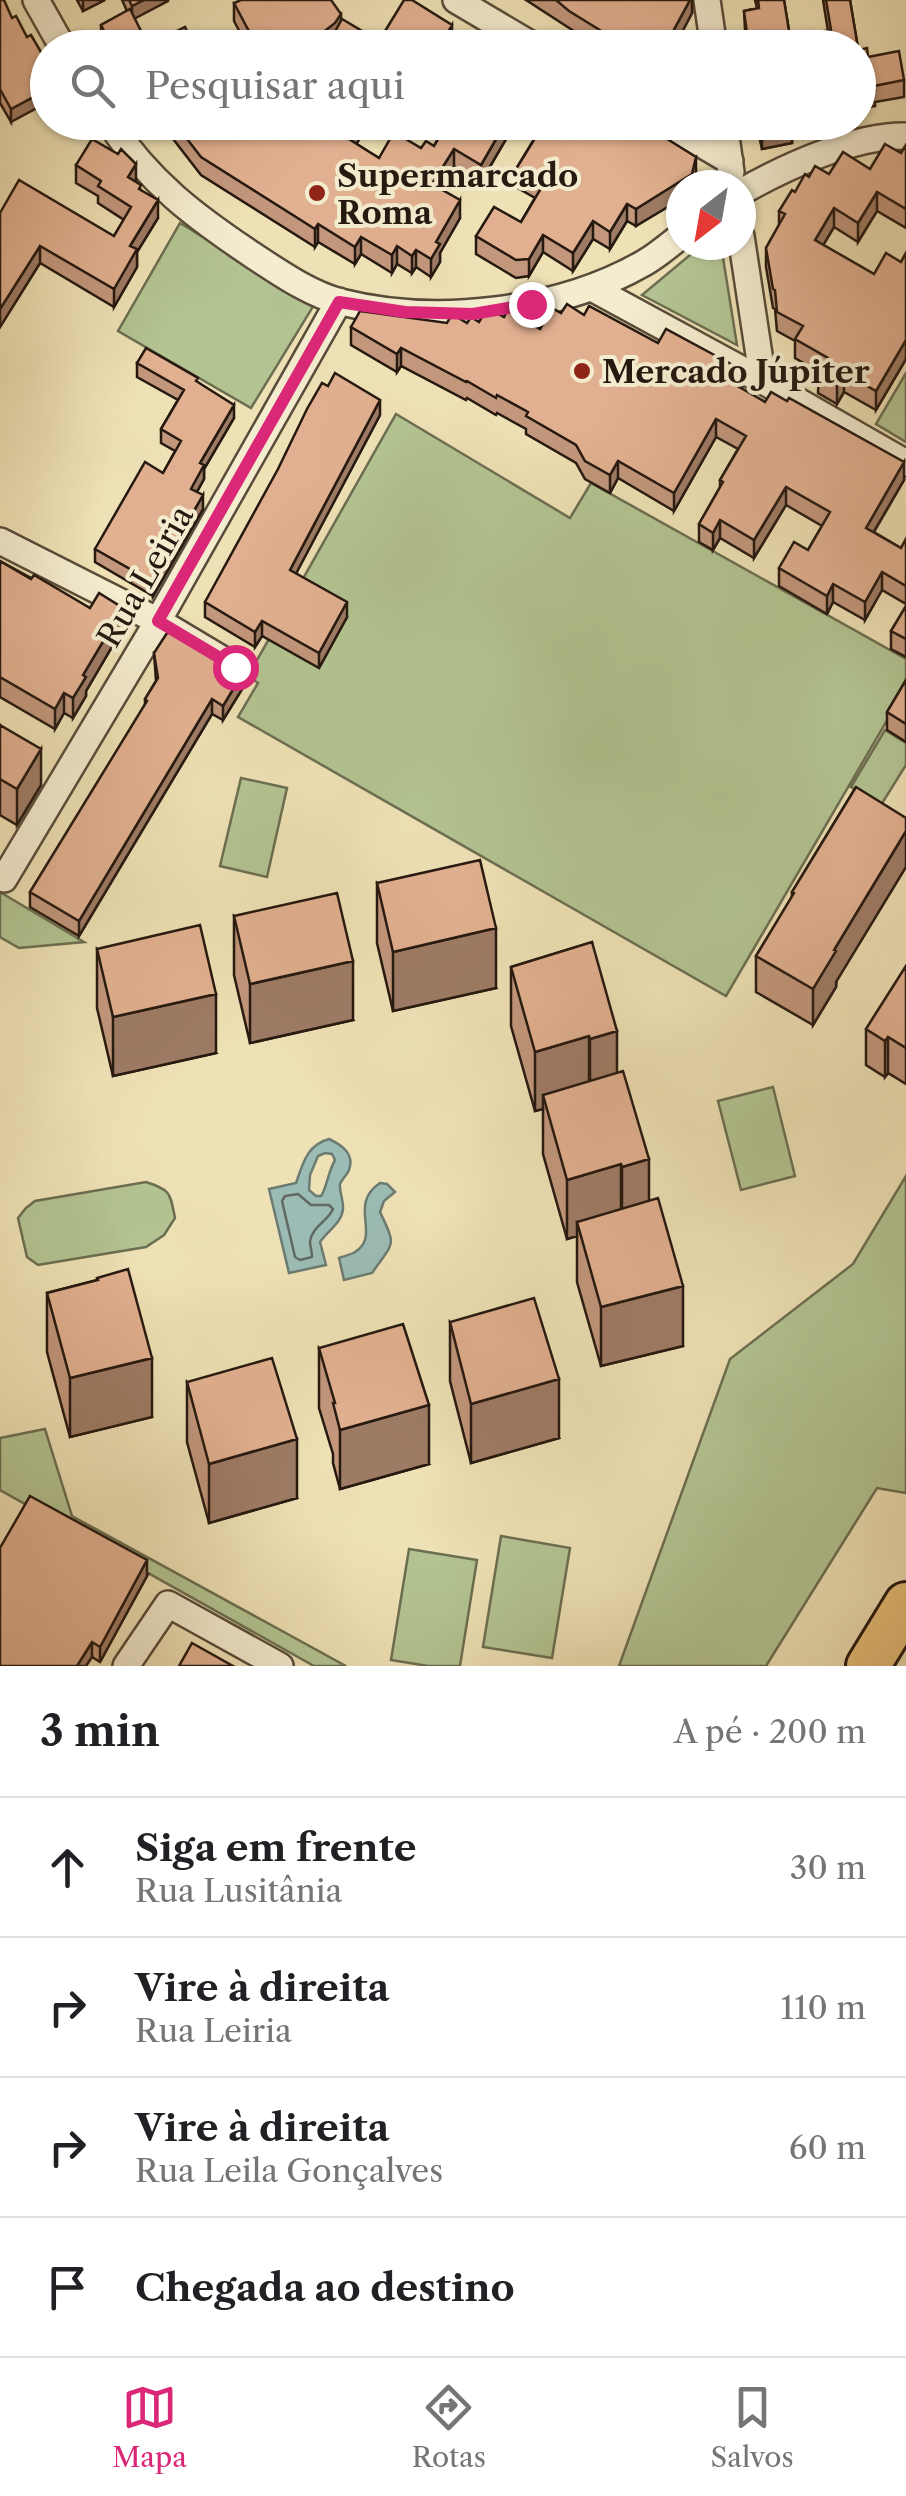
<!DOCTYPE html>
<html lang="pt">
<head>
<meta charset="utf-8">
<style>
	:root { --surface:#fff; --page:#f2f2f2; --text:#202124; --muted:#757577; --line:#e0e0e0; --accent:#db2777 }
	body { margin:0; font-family:"Libre Caslon Text",serif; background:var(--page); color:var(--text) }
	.compass { position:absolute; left:666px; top:170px; width:90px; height:90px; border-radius:50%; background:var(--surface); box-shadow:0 2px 8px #0004; rotate:211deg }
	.stop { position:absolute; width:30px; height:30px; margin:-22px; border:8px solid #db2777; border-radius:50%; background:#fff }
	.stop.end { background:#db2777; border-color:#fff; box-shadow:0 2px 10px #0008 }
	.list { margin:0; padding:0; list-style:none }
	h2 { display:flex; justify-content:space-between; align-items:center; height:130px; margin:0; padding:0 40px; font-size:42px }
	h2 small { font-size:32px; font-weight:400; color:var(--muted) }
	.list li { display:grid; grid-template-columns:65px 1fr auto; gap:30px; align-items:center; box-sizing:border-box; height:140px; padding:0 40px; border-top:2px solid var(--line) }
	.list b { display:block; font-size:38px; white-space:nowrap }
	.list p { margin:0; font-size:32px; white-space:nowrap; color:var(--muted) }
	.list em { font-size:32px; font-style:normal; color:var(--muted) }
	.icon { flex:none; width:55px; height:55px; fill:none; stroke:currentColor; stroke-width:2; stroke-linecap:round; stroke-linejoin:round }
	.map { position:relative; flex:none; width:906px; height:1666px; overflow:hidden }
	.search { position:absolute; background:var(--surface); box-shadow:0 2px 8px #0004; left:30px; right:30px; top:30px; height:110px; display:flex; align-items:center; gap:25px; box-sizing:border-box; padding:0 35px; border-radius:55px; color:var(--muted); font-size:38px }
	.sheet { height:690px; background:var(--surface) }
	nav { display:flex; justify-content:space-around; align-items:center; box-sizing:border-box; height:140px; border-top:2px solid var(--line); background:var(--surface); font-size:28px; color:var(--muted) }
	nav a { display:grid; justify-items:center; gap:5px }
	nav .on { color:var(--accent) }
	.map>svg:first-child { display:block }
	.green { fill:#b3c492; stroke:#6c6e51; stroke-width:2.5 }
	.water { fill:#9bbcb4; stroke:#6c7b72; stroke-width:2.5; fill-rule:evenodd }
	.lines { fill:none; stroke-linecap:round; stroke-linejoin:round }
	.shore { stroke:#606a62; stroke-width:2.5 }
	.minor-casing { stroke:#584b39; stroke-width:30 }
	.trunk-casing { stroke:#261910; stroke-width:48 }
	.minor { stroke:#f4eccf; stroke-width:25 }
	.trunk { stroke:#e7c07a; stroke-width:42 }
	.wall { fill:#c2977c; stroke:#261910; stroke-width:2.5 }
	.shaded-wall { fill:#9e7b65; stroke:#261910; stroke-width:2.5 }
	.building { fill:#e1b090; stroke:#261910; stroke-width:2.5 }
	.route { stroke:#db2777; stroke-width:12 }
	.poi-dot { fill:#8f2418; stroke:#f4eccf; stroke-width:4 }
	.labels { text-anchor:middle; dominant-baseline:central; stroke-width:8; stroke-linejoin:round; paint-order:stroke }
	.poi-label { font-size:32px; font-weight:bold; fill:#261910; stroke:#f4eccf; text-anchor:start }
	.street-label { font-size:32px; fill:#261910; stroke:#f4eccf }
</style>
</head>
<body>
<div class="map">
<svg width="906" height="1666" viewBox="0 0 906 1666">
	<rect width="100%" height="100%" fill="#eee1b5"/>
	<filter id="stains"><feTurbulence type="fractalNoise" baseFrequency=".002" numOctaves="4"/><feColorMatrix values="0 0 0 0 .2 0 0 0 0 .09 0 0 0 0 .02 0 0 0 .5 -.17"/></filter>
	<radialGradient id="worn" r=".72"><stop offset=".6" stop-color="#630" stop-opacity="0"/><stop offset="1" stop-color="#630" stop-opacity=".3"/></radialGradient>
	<path class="green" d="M180,223L314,305L251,408L118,331Z
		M702,245H721L737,345L642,295Z
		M906,373V442L876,424Z
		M396,414L570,518L591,483L906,659V688L726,996L238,717L258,683L248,676Z
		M885,730L906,743V765L881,805L851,787Z
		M241,778L287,788L267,877L220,866Z
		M0,892L84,942L19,948L0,937Z
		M773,1087L795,1176L741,1190L718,1101Z
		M906,1176V1493L877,1488L766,1666H619L730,1359L853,1264Z
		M146,1182C171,1190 170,1193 175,1218L164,1235L146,1247L38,1265L27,1257L18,1218L26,1208L35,1201Z
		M45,1429L72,1516L346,1666H314L0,1490V1438Z
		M501,1536L570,1548L552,1658L483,1647Z
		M409,1549L477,1560L460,1666H428L391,1660Z"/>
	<path class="water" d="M329,1139C342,1145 355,1154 349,1170C347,1175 342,1179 340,1184C339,1192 344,1201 343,1209C342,1223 327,1231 320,1242L326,1265L289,1273L269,1189L296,1183C303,1163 307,1145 329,1139ZM325,1153L332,1154L335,1160C328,1172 326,1190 321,1196H316L309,1190L310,1175L318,1156Z
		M380,1183L387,1184L395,1192L384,1201L380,1212C397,1248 394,1241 372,1273L344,1280L339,1258C344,1256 350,1255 355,1252C382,1235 347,1205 380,1183Z"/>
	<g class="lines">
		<path class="shore" d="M298,1194L311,1205H329L333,1209C328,1221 312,1227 310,1241C310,1246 312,1251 312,1257L300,1260L295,1257L282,1201L285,1196Z"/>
		<defs>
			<path id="minor" d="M36,0L63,48
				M456,0L537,48
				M707,0L714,48
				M109,122C150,183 194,216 254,256C280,273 310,294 341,302C435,326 559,312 644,263C657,256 669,245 681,236
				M664,122L730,161
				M724,122L731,172
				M741,192C785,167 854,135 906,136
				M741,236L763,381
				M592,288L763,381L906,463
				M0,541L158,621L235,667
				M4,879L158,621L339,301
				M126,1666L168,1604L280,1666"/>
			<path id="trunk" d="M868,1666L906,1604"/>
		</defs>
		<use href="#minor" class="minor-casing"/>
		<use href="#trunk" class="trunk-casing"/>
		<use href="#minor" class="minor"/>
		<use href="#trunk" class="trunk"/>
	</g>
	<path class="wall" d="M0,0L12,18L11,122L0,103Z
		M77,0H105L83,11Z
		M122,0H168L134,18L147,43L161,39L196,48H104L101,42V25L127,11Z
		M526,0H692V13L678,39L693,48H600Z
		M755,0H784L790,37L828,31L823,0H850L858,48H746L744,11L757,8Z
		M234,3L341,22L379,41L452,43L449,48H241L246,44L234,21Z
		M858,48L868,57L904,80V97L875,102V106L858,109Z
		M160,122H258L275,133L281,122H369L356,144L379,158L434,146L448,122H516L481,182L454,166L440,188L460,218L440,253V262L431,277L416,267L412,273L397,264L392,273L361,254L355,264L318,242L315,247L201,175Z
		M536,122H629L696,174L694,185H681L636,226L627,221L610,249L593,239L573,271L543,252L529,276L516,278L476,254V236L521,222L535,198L516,187V169L542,126Z
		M756,122H797L796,137L792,138V143L762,149Z
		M906,145V228L877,211L858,242L834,227L823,245L874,274L901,262L906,253V359L876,410L844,392L837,404L818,393L819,372L795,358V341L777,331L775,309L773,308L766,267V248L779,225V211L809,177L870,169L901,153Z
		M76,165L136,182L158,218L137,252V267L114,307L40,263L0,327V213L114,236L124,220L98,203V196L76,183Z
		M561,313L584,315L742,389L904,480L874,532L901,548L906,539V604L882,590L865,620L833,602L827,614L779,586V568L808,550L822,526L786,505L754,558L720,538L713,550L699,542V524L720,487V480L738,449L716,437L674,511L618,478L610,493L585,479L576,463L526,434V429L497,413L496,415L467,398L466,400L401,366L397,372L351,345V327L467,323L504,317L540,329Z
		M137,363L198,382L234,418L204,469V479L197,492L203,509L153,596L95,562V549L163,473L175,451L161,443V429L178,400L137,377Z
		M380,415L296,573L347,617L319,668L262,636L255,647L205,617V602Z
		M0,561L123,628L86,691V696L73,718L64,713L55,729L0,697Z
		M906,606V657L891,649V631Z
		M154,653L244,686L223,720L212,714L79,936L30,907V892L145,705V699L156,681Z
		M906,680V742L887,730V712Z
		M0,725L41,785L17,825L0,815Z
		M856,787L836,987L813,1025L756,992V956L792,897V892Z
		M377,883L496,988L393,1011L377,943Z
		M234,916L353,1020L250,1043L234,975Z
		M592,942L617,1073L683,1346L601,1366L577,1282V1236L567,1239L543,1154V1109L535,1111L511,1026V967Z
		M97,949L216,1053L113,1076L97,1008Z
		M906,966V1084L888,1073L885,1077L866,1065V1029Z
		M97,1280L152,1417L70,1437L47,1352V1293Z
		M450,1322L559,1438L471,1463L450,1381Z
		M319,1348L429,1464L340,1489L333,1463V1454L319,1408Z
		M187,1382L297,1498L209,1523L187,1442Z
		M147,1576L100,1662L92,1657L0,1666Z"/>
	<path class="shaded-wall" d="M83,0H105L83,11Z
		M144,0H168V1L132,20V6Z
		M690,0H692V13L674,48L671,35Z
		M341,14V31L326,48H303Z
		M452,25V43L449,48H439Z
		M48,89V102L11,122V109Z
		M358,122H369L349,157V139Z
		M506,122H516L481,182V165Z
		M791,122H796V137L792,138V143L762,149V133Z
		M454,149V166L432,201V184Z
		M696,157V174L694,185H681V199L636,226V209Z
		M136,164V182L128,177Z
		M877,192V211L858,242V223Z
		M158,200V218L137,252V267L114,307V289L130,246Z
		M460,200V218L440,253V262L431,277V259L436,242Z
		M627,204V221L610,249V232Z
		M834,208V227L815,259V240Z
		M593,221V239L573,271V253Z
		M318,224V242L315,247V229Z
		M543,235V252L529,276V259Z
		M361,237V254L355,264V247Z
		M40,246V263L0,327V309Z
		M397,246V264L392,273V255Z
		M416,250V267L412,273V256Z
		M906,340V359L876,410V391Z
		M401,348V366L397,372V354Z
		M742,370V388L735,401V383Z
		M844,373V392L837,404V385Z
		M380,400V415L290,585V570Z
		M234,405V418L204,469V479L191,502V489L200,463Z
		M716,419V437L674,511V493Z
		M618,461V478L610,493V475Z
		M904,462V480L866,545V528Z
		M786,487V505L754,558V540Z
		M203,495V509L153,596V582Z
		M720,520V538L713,550V533Z
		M882,572V590L865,620V602Z
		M833,584V602L827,614V596Z
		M347,602V617L319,668V653Z
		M123,608V628L86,691V696L73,718V698L83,675Z
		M262,621V636L255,647V632Z
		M244,671V686L223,720V706Z
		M64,693V713L55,729V709Z
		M212,699V714L79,936V921Z
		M41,749V785L17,825V789Z
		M906,831V867L836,982V987L813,1025V989L834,950Z
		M496,928V988L393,1011V952Z
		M353,961V1020L250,1043V984Z
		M216,994V1053L113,1076V1017Z
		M617,1031V1090L590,1098V1039Z
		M589,1036V1095H543V1109L535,1111V1052Z
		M888,1037V1073L885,1077V1041Z
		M649,1159V1218L622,1226V1167Z
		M621,1164V1223L577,1222V1236L567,1239V1180Z
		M683,1286V1346L601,1366V1307Z
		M152,1358V1417L70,1437V1378Z
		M559,1379V1438L471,1463V1404Z
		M429,1405V1464L340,1489V1430Z
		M297,1439V1498L209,1523V1464Z
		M147,1560V1576L100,1662V1647Z
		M92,1642V1657L86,1666H77Z"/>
	<path class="building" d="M0,0H4L12,18L16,16L27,37L31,35L45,59L43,60L48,68V89L11,109L0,89Z
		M129,0H144L132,6Z
		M241,0H331L341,14L335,23L303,48H241L253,39L234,3Z
		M404,0H412L452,25L439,48H408L404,45L403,48H326L342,19L379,41Z
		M556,0H690L671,35L693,48H629L569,11Z
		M758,0H784L790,37L831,30L826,0H850L858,48H749L744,11L759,8Z
		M130,9L147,43L159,36L161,39L185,27L196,48H113L101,25Z
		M498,40L510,48H494Z
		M858,48L859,50L867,48L868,57L899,51L904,80L874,86L875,90L858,93Z
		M174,122H258L275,133L281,122H358L349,139L379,158L394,132L421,148L426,141L434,146L448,122H506L481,165L454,149L432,184L460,200L436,242L440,244L431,259L416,250L412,256L397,246L392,255L361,237L355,247L318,224L315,229L201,157Z
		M545,122H629L653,137L656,132L696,157L692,174L636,209L627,204L610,232L593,221L573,253L543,235L529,259L516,260L476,236L494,207L521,222L543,185L516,169Z
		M760,122H792V126L762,133Z
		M92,139L118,154L121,149L136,164L128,177L141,185L139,189L158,200L130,246L137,249L114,289L40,246L0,309V213L19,180L114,236L131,207L98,186L101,181L76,165Z
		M885,144L901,153L906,145V209L877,192L858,223L834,208L815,240L874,274L886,253L901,262L906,253V340L876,391L844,373L837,385L818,374L828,358L795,339L803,326L777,312L775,290L773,289L766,248L785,214L779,211L792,190L795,192L805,174L809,177L815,166L829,174L843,152L870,169Z
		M567,304L584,315L589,306L658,343L666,329L742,370L735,383L736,385L765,402L771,392L787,401L789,398L904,462L866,528L901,548L906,539V586L882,572L865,602L833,584L827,596L779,568L794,542L808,550L830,512L786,487L754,540L720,520L713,533L699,524L723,482L720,480L746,436L716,419L674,493L618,461L610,475L585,461L576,445L526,416L528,412L497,395L496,398L467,381L466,382L401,348L397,354L351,327L360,311L447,323L452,314L467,323L471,317L479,322L487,309H489L504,317L508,310L540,329L552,308L561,313Z
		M146,348L198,378L196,381L234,405L200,463L204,465L191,489L203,495L153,582L95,549L145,462L163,473L181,441L161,429L184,390L137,363Z
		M335,373L380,400L290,570L347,602L319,653L262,621L255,632L205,602L278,469L307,409L322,383L328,386Z
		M0,561L31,579L34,575L90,608L99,593L123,608L83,675L86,677L73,698L64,693L55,709L0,677Z
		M906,606V639L891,631Z
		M167,633H171L227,666L239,668L244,671L223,706L212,699L79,921L30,892L147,701L145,699L158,678L154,653Z
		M906,680V724L887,712Z
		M0,725L41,749L17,789L0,779Z
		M856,787L906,818V831L834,950L836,951L813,989L756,956L794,893L792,892Z
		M480,860L496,928L393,952L377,883Z
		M337,893L353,961L250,984L234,916Z
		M200,925L216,994L113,1017L97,949Z
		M592,942L617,1031L590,1039L589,1036L535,1052L511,967Z
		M906,966V1048L888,1037L885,1041L866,1029Z
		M623,1071L649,1159L622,1167L621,1164L567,1180L543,1095Z
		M658,1198L683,1286L601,1307L577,1222Z
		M128,1269L152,1358L70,1378L47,1293L98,1280L97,1278Z
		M534,1298L559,1379L471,1404L450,1322Z
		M403,1324L429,1405L340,1430L333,1403H335L319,1348Z
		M272,1358L297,1439L209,1464L187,1382Z
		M30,1496L147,1560L100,1647L92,1642L77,1666H0V1548Z
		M192,1643L233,1666H179Z"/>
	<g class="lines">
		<path class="route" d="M235,667L158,621L339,302L405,312L473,314L531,304"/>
	</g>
	<g class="poi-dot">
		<circle cx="317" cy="193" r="10"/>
		<circle cx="582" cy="371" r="10"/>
	</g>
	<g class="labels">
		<g class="poi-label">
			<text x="337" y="175">Supermarcado<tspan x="337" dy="37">Roma</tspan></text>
			<text x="602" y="371">Mercado Júpiter</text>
		</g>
		<g class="street-label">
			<text transform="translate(145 576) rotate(-60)">Rua Leiria</text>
		</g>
	</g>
	<rect width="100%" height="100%" filter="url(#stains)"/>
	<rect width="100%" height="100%" fill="url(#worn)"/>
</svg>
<svg class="compass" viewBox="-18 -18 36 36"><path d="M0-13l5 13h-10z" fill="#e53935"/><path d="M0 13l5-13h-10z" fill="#757577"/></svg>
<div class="stop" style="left:235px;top:667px"></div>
<div class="stop end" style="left:531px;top:304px"></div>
<div class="search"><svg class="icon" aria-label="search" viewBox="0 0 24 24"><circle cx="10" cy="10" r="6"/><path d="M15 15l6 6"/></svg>Pesquisar aqui</div>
</div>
<section class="sheet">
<h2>3 min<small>A pé · 200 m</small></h2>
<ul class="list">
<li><svg class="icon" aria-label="ahead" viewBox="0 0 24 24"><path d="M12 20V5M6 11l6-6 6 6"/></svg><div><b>Siga em frente</b><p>Rua Lusitânia</p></div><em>30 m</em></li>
<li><svg class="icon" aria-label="right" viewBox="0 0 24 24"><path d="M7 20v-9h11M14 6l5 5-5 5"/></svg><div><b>Vire à direita</b><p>Rua Leiria</p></div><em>110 m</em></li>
<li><svg class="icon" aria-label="right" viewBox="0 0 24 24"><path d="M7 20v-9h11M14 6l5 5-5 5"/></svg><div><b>Vire à direita</b><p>Rua Leila Gonçalves</p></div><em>60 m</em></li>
<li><svg class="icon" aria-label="arrive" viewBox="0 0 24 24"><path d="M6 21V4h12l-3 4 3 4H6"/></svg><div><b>Chegada ao destino</b></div></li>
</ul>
</section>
<nav>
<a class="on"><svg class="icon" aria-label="map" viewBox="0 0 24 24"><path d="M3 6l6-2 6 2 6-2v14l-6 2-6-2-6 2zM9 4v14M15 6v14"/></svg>Mapa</a>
<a><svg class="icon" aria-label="directions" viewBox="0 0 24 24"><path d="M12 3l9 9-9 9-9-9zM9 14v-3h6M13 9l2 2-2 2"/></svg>Rotas</a>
<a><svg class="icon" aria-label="saved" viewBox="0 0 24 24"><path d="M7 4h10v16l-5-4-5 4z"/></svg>Salvos</a>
</nav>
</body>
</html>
